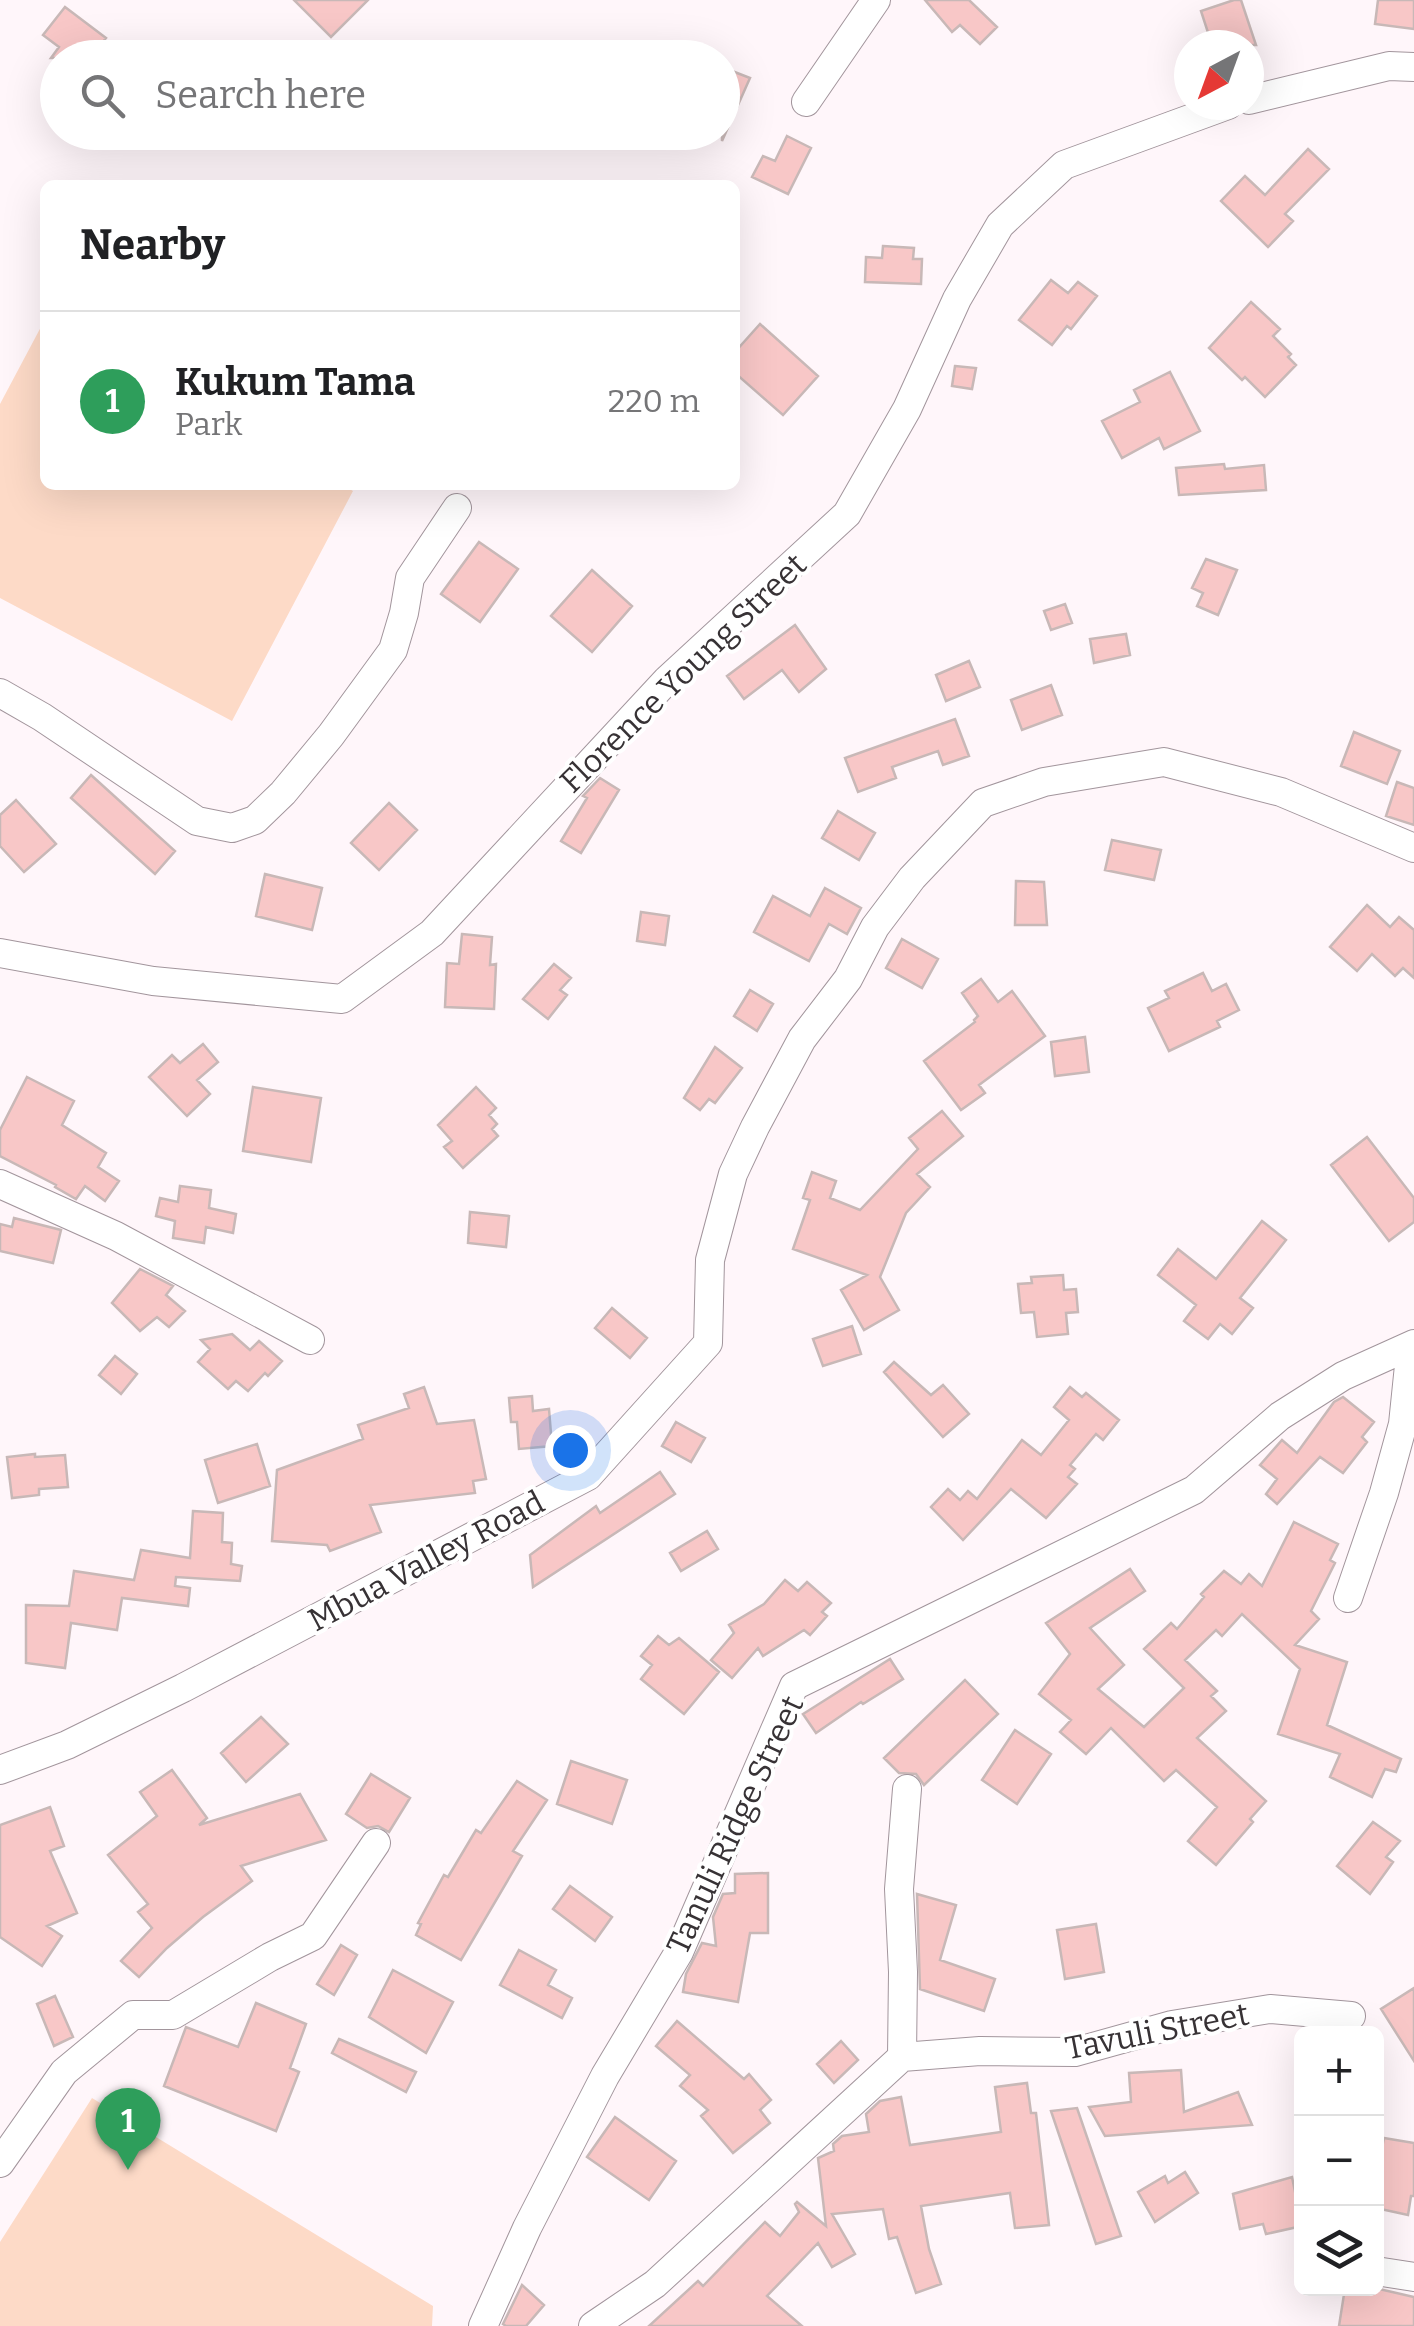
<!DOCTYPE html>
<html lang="en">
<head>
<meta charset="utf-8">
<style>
	:root { --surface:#fff; --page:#f6f6f6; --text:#202124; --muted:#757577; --line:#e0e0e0; --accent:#226d3b }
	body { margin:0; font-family:Bitter,serif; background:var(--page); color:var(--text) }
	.controls { position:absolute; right:30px; bottom:30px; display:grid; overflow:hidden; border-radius:15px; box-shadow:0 10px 40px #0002 }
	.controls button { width:90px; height:90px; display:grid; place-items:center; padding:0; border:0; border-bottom:2px solid var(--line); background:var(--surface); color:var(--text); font:50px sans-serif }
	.compass { position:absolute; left:1174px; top:30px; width:90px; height:90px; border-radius:50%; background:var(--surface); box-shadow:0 10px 40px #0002; rotate:221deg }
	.you { position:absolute; left:570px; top:1450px; width:35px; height:35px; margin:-25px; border:8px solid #fff; border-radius:50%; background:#1a73e8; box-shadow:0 0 0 15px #1a73e833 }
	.badge { display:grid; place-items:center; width:65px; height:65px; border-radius:50%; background:var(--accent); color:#fff; font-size:32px; font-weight:700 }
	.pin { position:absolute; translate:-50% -82px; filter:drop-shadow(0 2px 5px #0008) }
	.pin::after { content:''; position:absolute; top:52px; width:35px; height:30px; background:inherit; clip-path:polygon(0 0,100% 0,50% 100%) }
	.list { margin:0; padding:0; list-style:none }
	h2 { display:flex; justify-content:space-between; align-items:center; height:130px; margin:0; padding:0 40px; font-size:42px }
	h2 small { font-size:32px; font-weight:400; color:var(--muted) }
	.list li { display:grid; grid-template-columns:65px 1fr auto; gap:30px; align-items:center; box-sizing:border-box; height:180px; padding:0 40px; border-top:2px solid var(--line) }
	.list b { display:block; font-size:38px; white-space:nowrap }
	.list p { margin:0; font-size:32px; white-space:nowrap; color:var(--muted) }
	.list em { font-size:32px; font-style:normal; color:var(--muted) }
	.icon { flex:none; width:55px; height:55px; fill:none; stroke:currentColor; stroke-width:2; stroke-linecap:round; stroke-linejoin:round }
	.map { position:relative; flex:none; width:1414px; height:2326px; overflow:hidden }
	.search { position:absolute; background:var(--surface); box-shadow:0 10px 40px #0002; left:40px; top:40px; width:700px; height:110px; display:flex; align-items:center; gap:25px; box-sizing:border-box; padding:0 35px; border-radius:55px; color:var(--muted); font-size:38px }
	.panel { position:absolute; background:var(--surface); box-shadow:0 10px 40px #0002; left:40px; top:180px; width:700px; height:310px; border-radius:15px }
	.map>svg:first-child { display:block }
	.green { fill:#fddac7 }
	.building { fill:#f8c7c7; stroke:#c8b8b7; stroke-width:2.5 }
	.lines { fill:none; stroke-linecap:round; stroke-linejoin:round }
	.street-casing { stroke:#a2959c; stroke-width:30 }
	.street { stroke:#fff; stroke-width:28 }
	.labels { text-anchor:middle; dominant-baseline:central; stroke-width:8; stroke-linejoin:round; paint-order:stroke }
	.street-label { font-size:32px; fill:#373235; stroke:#fff }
</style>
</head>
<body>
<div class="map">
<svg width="1414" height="2326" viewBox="0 0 1414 2326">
	<rect width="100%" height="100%" fill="#fff6fa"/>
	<path class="green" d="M42,325L45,327V485H343L353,491L232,721L0,598V404Z
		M92,2098L433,2306L432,2326H0V2242Z"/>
	<path class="building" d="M294,0H368L331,37Z
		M925,0H969L997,27L980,44L960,25L952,32Z
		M1234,0H1241L1256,45H1212L1201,11Z
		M1378,0H1414V29L1375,24Z
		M65,7L106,38L90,58H51L59,47L43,35Z
		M727,69L750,78L722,141V80Z
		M787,136L811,148L788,194L752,177L763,156L775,161Z
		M1308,149L1329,169L1285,214L1293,221L1268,247L1221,201L1245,176L1265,195Z
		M883,246L914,248L913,259H922L921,284L865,282L866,257L882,258Z
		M1051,280L1068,293L1078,282L1097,296L1071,329L1067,326L1052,345L1019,320Z
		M1251,302L1280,329L1273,336L1291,354L1288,357L1296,365L1265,397L1245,377L1242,380L1209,348Z
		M760,324L818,376L783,415L735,373V352Z
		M955,366L976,368L972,389L952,386Z
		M1170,372L1200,431L1164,449L1159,438L1122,458L1102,421L1140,402L1134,390Z
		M1224,464L1225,469L1264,465L1266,490L1179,495L1176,468Z
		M479,542L518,569L480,622L441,594Z
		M1206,559L1237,570L1218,615L1197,606L1203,593L1192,588Z
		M592,570L632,606L592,652L551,616Z
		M1065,604L1072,623L1051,630L1044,611Z
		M795,625L826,669L799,692L782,670L744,699L727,676Z
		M1126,634L1130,655L1094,663L1090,639Z
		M969,661L980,687L946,701L936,675Z
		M1051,685L1062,715L1022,730L1011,700Z
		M955,719L969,756L943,765L938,751L892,767L896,778L858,792L845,758Z
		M1354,732L1400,751L1387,784L1341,766Z
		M91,775L175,851L155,874L71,798Z
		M600,778L619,790L581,853L561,841L587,798L583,796Z
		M1397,782L1414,788V825L1386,816Z
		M16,800L56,844L24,872L0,846V815Z
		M389,803L417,830L379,870L351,843Z
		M838,811L875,833L859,860L822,838Z
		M1112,840L1161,850L1154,880L1105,870Z
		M265,874L322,888L312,930L256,916Z
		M1016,881L1044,882L1047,925H1015Z
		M825,888L861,908L847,934L829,924L809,961L754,932L773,896L810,916Z
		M1367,905L1390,927L1399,917L1414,930V978L1403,968L1395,976L1372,954L1357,971L1330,947Z
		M641,912L669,916L665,945L637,941Z
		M462,934L492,937L490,965L496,964L494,1009L445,1007L447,963L459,964Z
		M902,939L938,959L922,988L886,968Z
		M554,964L571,978L560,990L567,995L548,1019L523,999Z
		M1203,973L1212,991L1226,984L1239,1010L1217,1021L1220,1027L1169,1051L1148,1008L1169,998L1165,991Z
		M981,979L998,1002L1012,991L1045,1036L979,1085L985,1093L961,1110L924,1061L975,1022L974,1020L978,1016L962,993Z
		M750,990L773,1004L757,1031L734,1016Z
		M1085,1037L1089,1072L1055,1076L1051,1042Z
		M203,1044L218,1062L197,1080L210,1094L187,1116L149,1077L172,1055L180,1063Z
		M715,1047L742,1068L715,1103L709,1099L700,1110L684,1098Z
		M27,1077L74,1101L62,1125L106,1153L98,1167L119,1181L105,1201L85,1186L76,1199L55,1187L56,1185L0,1156V1130Z
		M253,1087L321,1098L311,1162L243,1151Z
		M476,1087L496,1108L489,1115L497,1124L492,1129L498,1136L463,1168L444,1147L452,1141L438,1125Z
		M942,1111L963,1136L917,1174L930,1187L906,1213L880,1277L899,1310L864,1330L841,1290L867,1275L793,1249L810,1200L803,1198L812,1172L836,1181L830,1198L860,1210L918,1149L909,1138Z
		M1367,1137L1414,1198V1222L1389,1241L1331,1165Z
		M180,1186L211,1190L209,1208L236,1214L233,1233L206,1227L204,1243L173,1238L175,1221L156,1216L160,1198L178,1202Z
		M470,1212L509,1216L506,1247L468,1243Z
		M14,1218L61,1230L53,1263L0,1251V1224L12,1227Z
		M1262,1221L1286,1240L1240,1298L1253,1308L1232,1334L1220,1324L1208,1339L1184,1321L1196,1305L1158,1275L1178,1249L1216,1279Z
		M140,1269L173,1286L166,1295L185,1311L169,1327L157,1317L140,1331L112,1303Z
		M1063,1275L1064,1290L1076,1289L1078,1312L1066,1313L1068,1334L1037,1337L1034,1312L1021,1313L1018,1284L1032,1283L1031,1277Z
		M612,1308L647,1338L630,1358L595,1328Z
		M852,1326L861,1354L823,1366L813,1339Z
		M232,1334L250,1350L259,1341L282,1361L268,1376L265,1373L248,1391L236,1381L228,1389L198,1362L210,1349L201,1340Z
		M115,1356L137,1374L121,1394L99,1375Z
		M894,1362L931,1395L943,1385L969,1414L943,1437L884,1372Z
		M424,1387L437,1424L474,1420L486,1479L473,1481L475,1493L370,1505L381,1532L330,1551L327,1545L272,1541L277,1470L363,1439L358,1425L409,1408L404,1394Z
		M1070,1387L1082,1397L1086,1393L1119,1420L1103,1440L1096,1434L1070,1465L1075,1469L1068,1477L1077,1484L1046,1518L1011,1489L963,1540L931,1507L948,1489L960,1500L968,1491L977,1499L1022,1440L1041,1455L1069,1420L1054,1407Z
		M532,1396L533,1411L549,1409L552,1446L519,1449L517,1422H511L509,1398Z
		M1343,1397L1374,1422L1362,1437L1367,1442L1343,1473L1320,1457L1277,1504L1266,1494L1277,1479L1260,1465L1282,1440L1297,1453L1334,1402Z
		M676,1422L705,1438L691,1462L662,1446Z
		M257,1444L270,1486L218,1503L205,1460Z
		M35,1454V1457L65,1455L68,1487L39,1489V1495L12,1498L7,1457Z
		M660,1472L675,1494L533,1587L530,1555L596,1506L600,1513Z
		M193,1511L223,1513L222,1542L232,1543L231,1564L242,1566L240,1581L176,1577L175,1586L190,1588L188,1606L122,1598L117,1630L71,1623L65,1668L26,1663V1605L69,1606L74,1571L134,1580L141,1550L190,1558Z
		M1294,1522L1338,1544L1330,1560L1335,1563L1311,1611L1319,1619L1295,1645L1347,1662L1327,1725L1401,1759L1396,1772L1385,1769L1372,1797L1330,1777L1340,1754L1278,1734L1300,1669L1242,1614L1222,1636L1216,1630L1185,1660L1217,1691L1211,1696L1226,1711L1197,1738L1266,1801L1250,1819L1253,1822L1216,1865L1188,1841L1217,1807L1176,1770L1164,1781L1111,1728L1086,1754L1060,1732L1071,1720L1039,1694L1070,1654L1046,1623L1130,1569L1145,1591L1090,1628L1124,1665L1098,1689L1144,1727L1184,1688L1144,1649L1171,1623L1177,1629L1204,1597L1201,1594L1224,1571L1241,1584L1249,1574L1262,1586Z
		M707,1531L718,1549L681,1571L670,1553Z
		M785,1580L798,1591L807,1582L831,1603L822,1612L827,1616L810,1635L804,1630L763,1656L758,1648L732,1678L711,1660L734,1633L729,1625L764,1604Z
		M658,1636L669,1645L679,1638L719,1672L684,1714L641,1679L652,1665L641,1656Z
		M890,1659L903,1679L863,1704L861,1702L816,1733L803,1714Z
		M965,1680L998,1714L924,1785L916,1774L899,1773L884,1758Z
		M261,1717L288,1744L246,1782L221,1753Z
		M1015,1730L1051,1754L1017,1804L982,1780Z
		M571,1761L627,1780L612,1824L557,1804Z
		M172,1770L207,1818L199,1825L300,1794L326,1840L241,1866L252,1881L203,1917L167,1948L139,1977L121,1961L152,1928L138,1912L148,1904L108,1855L157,1816L140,1792Z
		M371,1774L410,1798L389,1832L378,1826L367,1828L346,1814Z
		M517,1781L547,1800L513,1851L522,1856L461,1960L416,1935L421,1924L418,1923L444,1875L448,1877L476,1830L481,1833Z
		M50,1807L64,1846L50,1851L77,1913L47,1926L62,1936L42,1966L0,1937V1825Z
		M1373,1822L1400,1841L1386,1857L1393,1862L1370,1894L1337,1866Z
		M768,1873V1933H750L738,2002L683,1992L686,1974L702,1943L716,1946L713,1917L723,1894L735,1893V1874Z
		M570,1886L612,1917L595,1941L553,1909Z
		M917,1894L956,1905L940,1960L995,1979L984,2011L920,1989Z
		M1096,1924L1104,1972L1065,1979L1057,1930Z
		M341,1945L357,1955L334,1995L317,1984Z
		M519,1950L556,1970L548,1985L572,1998L562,2018L500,1985Z
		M393,1970L453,2002L426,2053L369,2017Z
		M1414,1988V2061L1381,2009Z
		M55,1996L73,2037L54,2046L37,2004Z
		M256,2003L306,2024L290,2068L299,2072L276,2131L164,2086L186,2027L238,2047Z
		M677,2021L744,2079L749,2074L771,2100L760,2110L770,2123L733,2153L701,2116L708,2110L680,2086L690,2075L656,2046Z
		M339,2039L416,2072L406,2092L332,2053Z
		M841,2041L858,2060L834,2083L817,2064Z
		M1181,2070L1184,2112L1238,2092L1252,2125L1105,2136L1089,2107L1131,2102L1129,2073Z
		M1027,2083L1031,2113H1036L1049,2225L1015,2228L1010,2193L921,2206L929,2249L941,2284L916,2293L897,2237L889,2239L883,2209L832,2214L855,2254L832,2267L818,2243L767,2296L802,2326H649L698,2281L703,2286L765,2222L780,2236L799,2212L795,2204L797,2202L826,2226L818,2158L834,2151L833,2144L842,2136L869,2132L866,2114L880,2101L901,2097L910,2145L1001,2132L995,2087Z
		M1077,2108L1121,2236L1096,2244L1051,2111Z
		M615,2117L676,2161L649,2200L587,2157Z
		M1384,2138L1414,2143V2196H1411L1408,2215L1376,2208V2176Z
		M1185,2172L1198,2193L1155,2222L1138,2192L1165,2176L1168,2183Z
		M1292,2177L1302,2226L1266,2234L1263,2224L1240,2229L1233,2194Z
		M522,2285L544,2305L526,2326H506L503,2324Z
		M1345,2288H1375L1414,2297V2326H1339Z"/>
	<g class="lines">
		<defs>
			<path id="street" d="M1249,100L1389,66L1414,67
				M806,102L876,0
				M0,693L42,717L197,821L232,828L255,820L283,793L331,735L393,650L404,613L410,578L457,508
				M0,953L153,981L342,999L432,933L667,680L847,514L907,409L957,299L1000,225L1064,165L1228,105
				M0,1184L116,1236L310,1340
				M1348,1598L1384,1493L1403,1424L1411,1346
				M0,1770L67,1745L183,1688L588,1476L708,1343L710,1260L733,1174L755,1127L802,1039L848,979L875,927L912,878L983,803L1044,782L1164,762L1281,792L1414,848
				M902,2057L903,1972L899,1889L907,1789
				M0,2163L64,2072L133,2015H173L270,1957L313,1936L376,1843
				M1376,2271L1414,2277
				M483,2326L527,2228L605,2076L679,1952L794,1686L1194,1490L1280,1416L1343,1376L1414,1344
				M593,2326L655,2284L902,2057L980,2051L1075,2052L1172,2025L1270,2009L1351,2016"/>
		</defs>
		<use href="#street" class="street-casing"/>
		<use href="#street" class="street"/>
	</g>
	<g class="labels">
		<g class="street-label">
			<text transform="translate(683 673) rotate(-44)">Florence Young Street</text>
			<text transform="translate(426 1561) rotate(-28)">Mbua Valley Road</text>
			<text transform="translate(735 1825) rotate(-65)">Tanuli Ridge Street</text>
			<text transform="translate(1157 2031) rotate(-11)">Tavuli Street</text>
		</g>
	</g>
</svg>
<div class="controls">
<button>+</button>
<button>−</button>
<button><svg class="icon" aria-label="layers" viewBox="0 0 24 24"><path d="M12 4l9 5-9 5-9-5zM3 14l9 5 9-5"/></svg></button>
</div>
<svg class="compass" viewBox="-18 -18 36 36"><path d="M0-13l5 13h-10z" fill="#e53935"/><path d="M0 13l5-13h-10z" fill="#757577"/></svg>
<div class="you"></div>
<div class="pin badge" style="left:128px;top:2170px;background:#2e9e5b">1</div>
<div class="search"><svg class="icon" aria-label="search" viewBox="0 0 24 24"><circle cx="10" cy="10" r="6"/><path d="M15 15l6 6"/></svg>Search here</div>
<section class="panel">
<h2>Nearby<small></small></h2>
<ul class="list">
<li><span class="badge" style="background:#2e9e5b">1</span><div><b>Kukum Tama</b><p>Park</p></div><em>220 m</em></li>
</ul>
</section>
</div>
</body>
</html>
